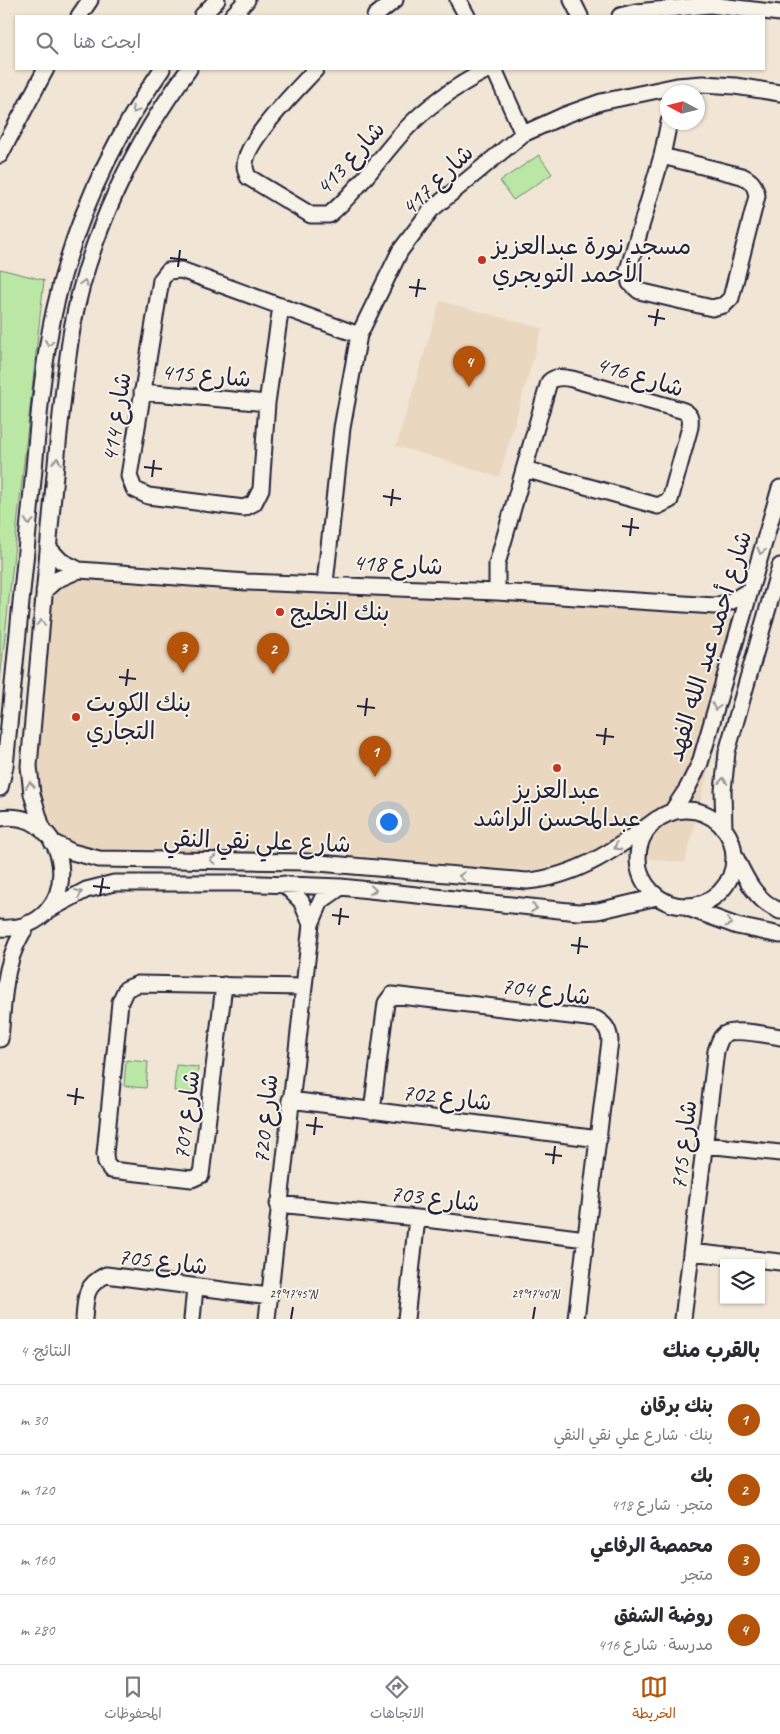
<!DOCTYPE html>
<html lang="ar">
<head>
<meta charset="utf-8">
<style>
	:root { --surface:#fff; --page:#f7f7f7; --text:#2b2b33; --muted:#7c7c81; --line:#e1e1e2; --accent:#b45309 }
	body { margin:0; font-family:Caveat,"Playpen Sans Arabic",sans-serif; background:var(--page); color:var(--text); direction:rtl }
	.controls { position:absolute; right:15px; bottom:15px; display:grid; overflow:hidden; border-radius:0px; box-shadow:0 1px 4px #0004 }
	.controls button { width:45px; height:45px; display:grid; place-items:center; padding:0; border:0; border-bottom:1px solid var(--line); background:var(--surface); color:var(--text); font:25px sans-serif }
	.compass { position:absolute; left:660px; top:85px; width:45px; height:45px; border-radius:50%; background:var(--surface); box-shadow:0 1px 4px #0004; rotate:277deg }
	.you { position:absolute; left:388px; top:821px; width:18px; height:18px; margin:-12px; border:4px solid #fff; border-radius:50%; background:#1a73e8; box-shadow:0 0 0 8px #1a73e833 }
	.badge { display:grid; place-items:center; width:32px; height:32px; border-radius:50%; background:var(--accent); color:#fff; font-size:16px; font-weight:700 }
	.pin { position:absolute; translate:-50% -41px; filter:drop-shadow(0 1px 2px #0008) }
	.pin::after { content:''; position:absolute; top:26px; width:18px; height:15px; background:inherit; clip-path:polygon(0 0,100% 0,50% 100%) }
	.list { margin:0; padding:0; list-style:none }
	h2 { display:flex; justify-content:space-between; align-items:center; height:65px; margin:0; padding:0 20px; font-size:21px }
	h2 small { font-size:16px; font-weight:400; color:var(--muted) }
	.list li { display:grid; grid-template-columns:32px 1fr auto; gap:15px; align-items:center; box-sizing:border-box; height:70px; padding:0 20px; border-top:1px solid var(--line) }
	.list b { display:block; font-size:19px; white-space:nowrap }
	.list p { margin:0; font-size:16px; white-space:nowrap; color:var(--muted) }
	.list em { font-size:16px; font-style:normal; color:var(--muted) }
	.icon { flex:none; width:28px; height:28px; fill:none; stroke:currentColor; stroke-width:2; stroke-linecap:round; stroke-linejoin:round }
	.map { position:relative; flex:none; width:780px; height:1319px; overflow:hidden; direction:ltr }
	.search { position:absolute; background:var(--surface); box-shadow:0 1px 4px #0004; left:15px; right:15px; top:15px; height:55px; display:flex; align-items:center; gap:12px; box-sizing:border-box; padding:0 18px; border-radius:0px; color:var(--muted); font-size:19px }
	.sheet { height:345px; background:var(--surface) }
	nav { display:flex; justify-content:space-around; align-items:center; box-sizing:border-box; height:70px; border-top:1px solid var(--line); background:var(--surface); font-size:14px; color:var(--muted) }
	nav a { display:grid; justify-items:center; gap:2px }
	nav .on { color:var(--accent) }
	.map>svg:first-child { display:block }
	.built { fill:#ead7bf }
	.green { fill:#bae7a4; stroke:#6e8470 }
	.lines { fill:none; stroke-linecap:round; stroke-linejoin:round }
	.minor-casing { stroke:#22223b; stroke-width:19 }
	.minor { stroke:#f7f3e8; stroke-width:15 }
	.oneway { stroke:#97959a }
	.ticks { fill:none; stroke:#22223b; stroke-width:2 }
	.poi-dot { fill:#c8321e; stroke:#f7f3e8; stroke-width:2 }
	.labels { text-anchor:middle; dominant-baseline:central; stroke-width:4; stroke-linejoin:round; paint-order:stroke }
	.street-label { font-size:24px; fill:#22223b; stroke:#f7f3e8 }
	.poi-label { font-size:24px; fill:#22223b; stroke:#f7f3e8; text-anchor:start }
	.ticks-label { font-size:12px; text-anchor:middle; fill:#22223b; stroke:#f7f3e8; stroke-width:4; stroke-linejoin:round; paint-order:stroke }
</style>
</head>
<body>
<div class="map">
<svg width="780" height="1319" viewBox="0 0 780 1319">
	<rect width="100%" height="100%" fill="#f1e6d5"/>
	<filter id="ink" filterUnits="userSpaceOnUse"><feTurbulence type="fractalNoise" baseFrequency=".02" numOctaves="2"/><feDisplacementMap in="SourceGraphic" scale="10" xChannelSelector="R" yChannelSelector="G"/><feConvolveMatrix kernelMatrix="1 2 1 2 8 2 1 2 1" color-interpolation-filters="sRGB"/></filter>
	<g filter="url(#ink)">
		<path class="built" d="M440,301L542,328L499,477L396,446Z
			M74,576L724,610L732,619L736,628L718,732L685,863L603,853L535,870L461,868L330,852L97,857L71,848L52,832L41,811L34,774L50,598L52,590Z"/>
		<path class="green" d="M539,155L552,174L513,200L500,181Z
			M0,269L44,280L0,681Z
			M126,1060L148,1062L146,1088L124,1086Z
			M176,1065L198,1067L196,1093L174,1091Z"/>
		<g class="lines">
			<defs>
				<path id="minor" d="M458,0L467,16
					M572,0L580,16
					M79,16L90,0
					M202,16L217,0
					M232,16L247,0
					M375,16L395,0
					M620,16L636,12L710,5L780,13
					M316,69C299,88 244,141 245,166C245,169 247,174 248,177L311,215H329C357,191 378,160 403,132C427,106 457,85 489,69
					M494,69L523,134
					M0,155L46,69
					M662,156L742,176C752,181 755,185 757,196L731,298L724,305L712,308L639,291L630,283L628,270L662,156L669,122
					M281,306L267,403L261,489L254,503L244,508L148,496L134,489L129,476L161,280L168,271L181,270L359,335
					M142,392L267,403
					M48,547L61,561L79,570L247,582L497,592L715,606L730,602L750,590
					M325,583L342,428L359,335L400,251L431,210L523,134L565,115L601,102L677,86L703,84L735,86L780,93
					M44,591L56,580L79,570
					M497,592V564L549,382C555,376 563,377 572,379L681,410C691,413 691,418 690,427L670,500L658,506L524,469
					M0,788L5,766C13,680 22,595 30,510C37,445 40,377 54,312C73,225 111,142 162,69
					M638 858a48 48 0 1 1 96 0a48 48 0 1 1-96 0Z
					M671,813L687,789L700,763L780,488
					M0,818C77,807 85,933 0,928
					M724,829L723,791L727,752L780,566
					M43,831L32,794L29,766C36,683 43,600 51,517C57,455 62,391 72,329C89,236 133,144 189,69
					M52,842L72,852L99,859L307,862L527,881C577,877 618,848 657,819
					M734,854C745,877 755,901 780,911
					M284,884L301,901L311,924
					M685,907L737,926L780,935
					M47,911L86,890L114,883H238L341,887L578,912L598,911L657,897
					M224,985L201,1175L192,1179L111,1170L106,1163L105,1154L120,1002L126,989L138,984L303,987
					M0,1039C4,998 3,957 29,923
					M290,1100L599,1139
					M372,1111L386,1003L392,995L596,1019C606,1025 609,1030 610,1041L576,1319
					M706,1145L780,1153
					M278,1204L417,1218L586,1239
					M691,1252L780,1262
					M84,1319C86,1297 84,1286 106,1275L269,1296
					M192,1319L195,1288
					M267,1319L311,924L321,901L341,887
					M406,1319L417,1218
					M683,1319L716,1051C718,1045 720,1037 725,1034C736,1028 767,1035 780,1037"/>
			</defs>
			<use href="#minor" class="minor-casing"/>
			<use href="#minor" class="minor"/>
		</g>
		<defs><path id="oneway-chevron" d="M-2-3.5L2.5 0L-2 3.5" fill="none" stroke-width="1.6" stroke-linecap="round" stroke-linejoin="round" transform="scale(1.25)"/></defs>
		<g class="oneway">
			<use href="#oneway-chevron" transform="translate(135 110) rotate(121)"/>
			<use href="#oneway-chevron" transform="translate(84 283) rotate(-74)"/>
			<use href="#oneway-chevron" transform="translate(49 343) rotate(98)"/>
			<use href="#oneway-chevron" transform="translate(57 461) rotate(-84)"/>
			<use href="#oneway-chevron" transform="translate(29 522) rotate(96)"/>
			<use href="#oneway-chevron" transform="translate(761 551) rotate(106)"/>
			<use href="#oneway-chevron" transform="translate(41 623) rotate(-85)"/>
			<use href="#oneway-chevron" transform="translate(716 707) rotate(106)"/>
			<use href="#oneway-chevron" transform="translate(723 781) rotate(-87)"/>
			<use href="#oneway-chevron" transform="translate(30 785) rotate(-97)"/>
			<use href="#oneway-chevron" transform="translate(617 847) rotate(149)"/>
			<use href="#oneway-chevron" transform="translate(213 860) rotate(-180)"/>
			<use href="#oneway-chevron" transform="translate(462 876) rotate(-175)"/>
			<use href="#oneway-chevron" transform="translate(373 890) rotate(6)"/>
			<use href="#oneway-chevron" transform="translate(79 893) rotate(-23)"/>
			<use href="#oneway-chevron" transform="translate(534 908) rotate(6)"/>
			<use href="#oneway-chevron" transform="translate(729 923) rotate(17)"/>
		</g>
	</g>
	<path class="ticks" d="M170,258L187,260M178,267L180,250M409,287L426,289M416,297L419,279M648,316L665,319M655,326L658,309M144,467L162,469M152,477L154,460M383,496L401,499M391,506L393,489M622,526L639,528M630,536L632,518M119,677L136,679M126,686L128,669M357,706L375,708M365,716L367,698M596,735L614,737M604,745L606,728M93,886L110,888M100,896L103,878M332,915L349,917M339,925L341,908M571,945L588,947M578,954L580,937M67,1095L84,1098M75,1105L77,1088M306,1125L323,1127M314,1135L316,1117M545,1154L562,1156M553,1164L555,1146M291,1319L293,1307M533,1319L535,1307"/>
	<g class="poi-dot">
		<circle cx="482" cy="260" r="5"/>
		<circle cx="280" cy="612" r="5"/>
		<circle cx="76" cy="717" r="5"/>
		<circle cx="557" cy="768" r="5"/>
	</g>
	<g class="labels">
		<g class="street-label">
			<text transform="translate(350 158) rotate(-48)">شارع 413</text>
			<text transform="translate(437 180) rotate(-44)">شارع 417</text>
			<text transform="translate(206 375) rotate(5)">شارع 415</text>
			<text transform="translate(640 376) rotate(17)">شارع 416</text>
			<text transform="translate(116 417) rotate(-81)">شارع 414</text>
			<text transform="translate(398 564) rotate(3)">شارع 418</text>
			<text transform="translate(709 646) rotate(-73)">شارع أحمد عبد الله الفهد</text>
			<text transform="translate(257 841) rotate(2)">شارع علي نقي النقي</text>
			<text transform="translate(546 991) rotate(8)">شارع 704</text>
			<text transform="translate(447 1097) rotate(7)">شارع 702</text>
			<text transform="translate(186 1115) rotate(-83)">شارع 701</text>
			<text transform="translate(265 1119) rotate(-84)">شارع 720</text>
			<text transform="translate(683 1145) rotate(-83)">شارع 715</text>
			<text transform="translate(435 1198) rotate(7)">شارع 703</text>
			<text transform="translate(163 1261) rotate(7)">شارع 705</text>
		</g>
		<g class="poi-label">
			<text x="492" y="246">مسجد نورة عبدالعزيز<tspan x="492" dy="28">الأحمد التويجري</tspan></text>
			<text x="290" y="612">بنك الخليج</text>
			<text x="86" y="703">بنك الكويت<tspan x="86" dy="28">التجاري</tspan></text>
			<text x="557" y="790" text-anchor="middle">عبدالعزيز<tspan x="557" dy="28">عبدالمحسن الراشد</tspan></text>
		</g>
	</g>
	<g class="ticks-label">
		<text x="293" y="1298">29°17'45"N</text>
		<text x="535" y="1298">29°17'40"N</text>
	</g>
</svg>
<div class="controls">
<button><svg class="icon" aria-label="layers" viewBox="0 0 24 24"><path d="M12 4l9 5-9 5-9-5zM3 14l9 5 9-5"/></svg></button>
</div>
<svg class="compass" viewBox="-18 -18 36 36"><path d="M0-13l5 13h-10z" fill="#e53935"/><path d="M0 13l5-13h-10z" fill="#7c7c81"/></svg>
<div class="you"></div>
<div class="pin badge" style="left:375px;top:777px">1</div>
<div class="pin badge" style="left:273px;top:674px">2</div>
<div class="pin badge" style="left:183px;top:673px">3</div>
<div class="pin badge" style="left:469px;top:387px">4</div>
<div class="search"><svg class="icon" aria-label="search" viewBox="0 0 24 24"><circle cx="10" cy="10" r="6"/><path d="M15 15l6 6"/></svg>ابحث هنا</div>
</div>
<section class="sheet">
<h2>بالقرب منك<small>النتائج: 4</small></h2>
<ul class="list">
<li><span class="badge">1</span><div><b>بنك برقان</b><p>بنك · شارع علي نقي النقي</p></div><em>30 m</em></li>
<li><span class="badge">2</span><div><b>بك</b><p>متجر · شارع 418</p></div><em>120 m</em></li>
<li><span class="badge">3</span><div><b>محمصة الرفاعي</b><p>متجر</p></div><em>160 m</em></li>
<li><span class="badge">4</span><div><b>روضة الشفق</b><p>مدرسة · شارع 416</p></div><em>280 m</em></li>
</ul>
</section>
<nav>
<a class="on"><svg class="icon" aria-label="map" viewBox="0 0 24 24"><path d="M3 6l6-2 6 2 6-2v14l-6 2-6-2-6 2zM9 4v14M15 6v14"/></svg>الخريطة</a>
<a><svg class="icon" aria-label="directions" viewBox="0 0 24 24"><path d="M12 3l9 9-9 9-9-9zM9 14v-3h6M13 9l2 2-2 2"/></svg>الاتجاهات</a>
<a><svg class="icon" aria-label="saved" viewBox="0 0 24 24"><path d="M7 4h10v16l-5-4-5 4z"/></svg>المحفوظات</a>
</nav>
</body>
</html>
